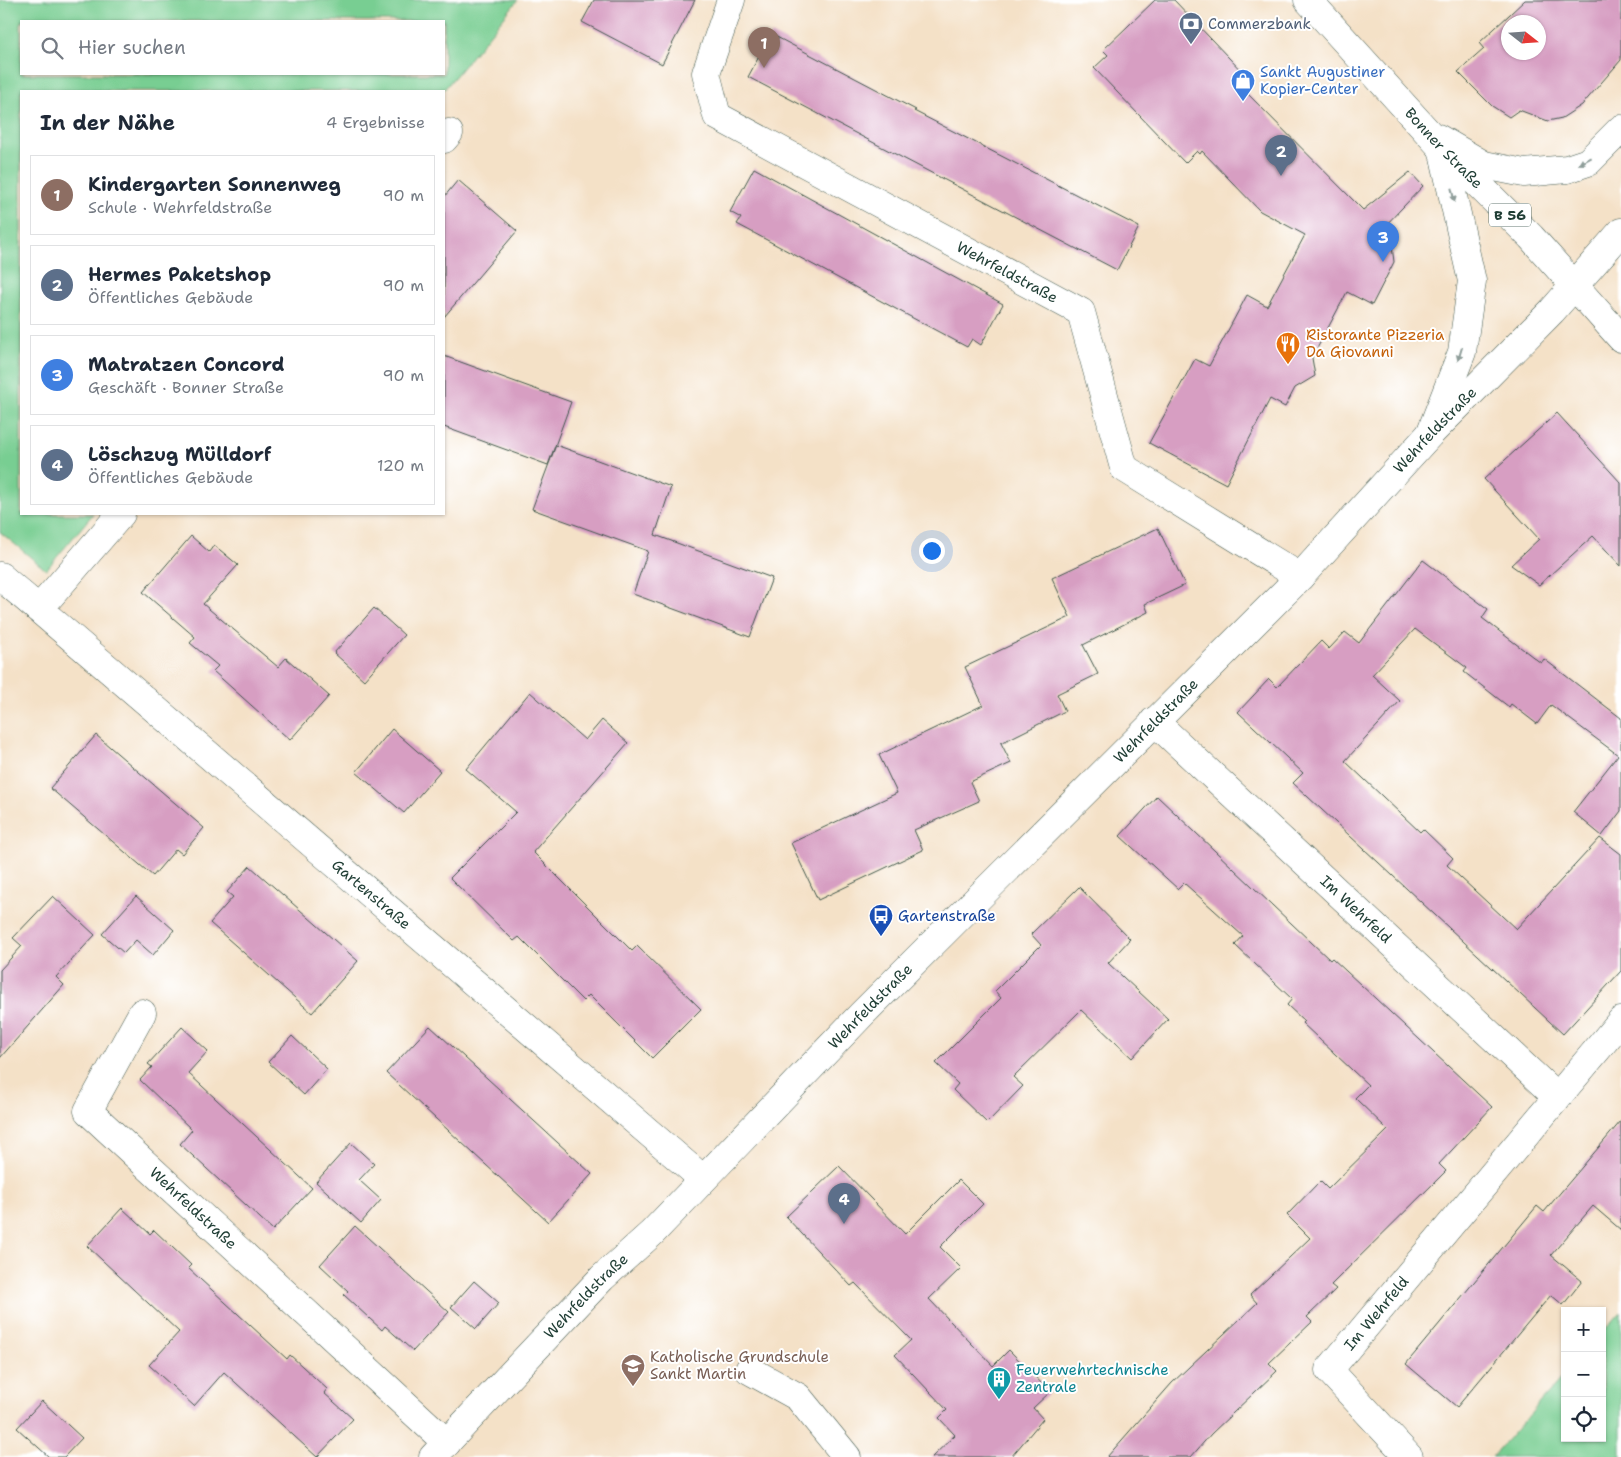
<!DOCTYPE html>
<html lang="de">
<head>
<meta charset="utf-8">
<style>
	:root { --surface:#fff; --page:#f6f6f7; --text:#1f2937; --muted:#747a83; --line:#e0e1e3; --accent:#0f766e }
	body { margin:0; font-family:"Shantell Sans",sans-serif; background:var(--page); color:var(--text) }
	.controls { position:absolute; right:15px; bottom:15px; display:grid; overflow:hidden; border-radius:0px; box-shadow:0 1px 4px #0004 }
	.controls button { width:45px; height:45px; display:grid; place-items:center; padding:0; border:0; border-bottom:1px solid var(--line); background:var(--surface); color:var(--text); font:25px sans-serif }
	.compass { position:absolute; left:1501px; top:15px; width:45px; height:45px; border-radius:50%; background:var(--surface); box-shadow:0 1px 4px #0004; rotate:107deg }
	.you { position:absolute; left:931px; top:550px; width:18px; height:18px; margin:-12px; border:4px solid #fff; border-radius:50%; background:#1a73e8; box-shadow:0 0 0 8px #1a73e833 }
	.badge { display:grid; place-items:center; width:32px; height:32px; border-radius:50%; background:var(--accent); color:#fff; font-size:16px; font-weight:700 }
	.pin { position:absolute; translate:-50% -41px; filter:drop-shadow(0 1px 2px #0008) }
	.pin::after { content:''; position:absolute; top:26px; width:18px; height:15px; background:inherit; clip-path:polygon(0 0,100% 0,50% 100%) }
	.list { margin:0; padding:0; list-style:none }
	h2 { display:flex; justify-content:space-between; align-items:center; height:65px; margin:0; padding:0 20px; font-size:21px }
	h2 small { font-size:16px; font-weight:400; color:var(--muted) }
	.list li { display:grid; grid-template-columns:32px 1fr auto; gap:15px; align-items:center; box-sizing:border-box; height:80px; margin:0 10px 10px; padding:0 10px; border:1px solid var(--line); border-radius:0px }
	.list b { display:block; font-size:19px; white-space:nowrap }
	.list p { margin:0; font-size:16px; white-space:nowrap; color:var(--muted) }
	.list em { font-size:16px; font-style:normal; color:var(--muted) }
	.icon { flex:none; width:28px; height:28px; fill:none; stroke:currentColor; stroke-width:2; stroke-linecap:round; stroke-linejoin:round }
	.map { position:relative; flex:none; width:1621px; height:1457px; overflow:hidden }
	.search { position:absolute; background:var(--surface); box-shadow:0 1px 4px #0004; left:20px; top:20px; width:425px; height:55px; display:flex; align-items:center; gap:12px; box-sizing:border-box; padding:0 18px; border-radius:0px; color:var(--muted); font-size:19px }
	.panel { position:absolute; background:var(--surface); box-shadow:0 1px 4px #0004; left:20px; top:90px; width:425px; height:425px; border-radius:0px }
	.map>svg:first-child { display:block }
	.green { fill:#78ce92; stroke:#4c8663; fill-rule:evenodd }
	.building { fill:#d79ec2; fill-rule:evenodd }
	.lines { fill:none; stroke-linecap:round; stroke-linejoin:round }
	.minor-casing { stroke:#3f564a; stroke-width:29 }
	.major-casing { stroke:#3f564a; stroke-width:29 }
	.minor { stroke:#fff; stroke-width:28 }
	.major { stroke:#fff; stroke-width:28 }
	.oneway { fill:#8f9e9a }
	.labels { text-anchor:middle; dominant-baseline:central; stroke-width:4; stroke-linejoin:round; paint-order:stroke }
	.shield { fill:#fff; stroke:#627771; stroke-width:1 }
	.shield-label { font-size:14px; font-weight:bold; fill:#1f3d34 }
	.service-label { font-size:15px; fill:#4e5e75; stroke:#fff; text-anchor:start }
	.shop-label { font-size:15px; fill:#366cbe; stroke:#fff; text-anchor:start }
	.street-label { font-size:15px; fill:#1f3d34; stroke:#fff }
	.food-label { font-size:15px; fill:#c56008; stroke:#fff; text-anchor:start }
	.transit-label { font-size:15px; fill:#164399; stroke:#fff; text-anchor:start }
	.education-label { font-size:15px; fill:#785e54; stroke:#fff; text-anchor:start }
	.culture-label { font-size:15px; fill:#0d838f; stroke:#fff; text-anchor:start }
</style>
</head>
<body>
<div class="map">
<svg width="1621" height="1457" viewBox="0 0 1621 1457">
	<rect width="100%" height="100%" fill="#fff"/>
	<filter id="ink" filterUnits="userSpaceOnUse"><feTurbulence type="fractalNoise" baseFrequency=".02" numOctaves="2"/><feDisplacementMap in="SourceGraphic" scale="10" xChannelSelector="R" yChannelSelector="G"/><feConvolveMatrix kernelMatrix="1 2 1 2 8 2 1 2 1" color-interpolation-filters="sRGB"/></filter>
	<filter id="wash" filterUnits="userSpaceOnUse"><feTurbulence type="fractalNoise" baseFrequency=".0096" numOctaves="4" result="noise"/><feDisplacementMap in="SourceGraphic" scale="20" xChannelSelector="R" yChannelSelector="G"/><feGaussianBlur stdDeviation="1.12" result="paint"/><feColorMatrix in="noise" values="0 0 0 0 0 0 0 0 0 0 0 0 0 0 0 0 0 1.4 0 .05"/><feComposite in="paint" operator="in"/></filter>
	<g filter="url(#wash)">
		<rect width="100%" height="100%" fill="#f4e1c7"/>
		<path class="green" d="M0,0H518L443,91H21V514H93L46,570L0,532ZM21,21H444V74H21Z
			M1621,1312V1457H1492L1565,1375V1438H1602V1333Z"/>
		<g id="blocks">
			<path class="building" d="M594,0H695L662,64L582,22Z
				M1155,0H1174L1247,77L1239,85L1363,210L1410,172L1423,186L1382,229L1391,238L1394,262L1372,305L1347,292L1312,358L1315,376L1295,388L1285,407L1270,399L1226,484L1149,443L1195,359L1209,366L1247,295L1267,306L1305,235L1260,211L1202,151L1200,154L1197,151L1185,163L1094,68L1108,55L1103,50Z
				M1525,0H1621V60L1582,105L1562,118L1548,121L1519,110L1509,117L1492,106L1458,72L1484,49L1479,43ZM1508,22H1538V52H1508Z
				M771,34L916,110L914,111L1139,227L1117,270L748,77Z
				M754,168L1003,304L981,345L972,339L967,347L737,224L741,218L730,212Z
				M458,180L517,231L444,317V197Z
				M444,356L571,402L548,465L444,427Z
				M1557,413L1621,483V566L1593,536L1539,585L1511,565L1539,539L1484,479Z
				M556,445L671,487L655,535L772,578L750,637L633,594L648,551L532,509Z
				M1158,528L1185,585L1145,604L1148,612L1083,645L1098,674L1057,694L1065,711L1001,743L1011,763L970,782L979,801L914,830L923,850L818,900L791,843L897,793L879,755L983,705L965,667L1070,617L1052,578Z
				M191,536L209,552L214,545L238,565L203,604L278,667L286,658L329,696L290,740L213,671L218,666L190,643L195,637L143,592Z
				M1423,560L1488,609L1482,618L1541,663L1544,659L1621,718V811L1602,836L1573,812L1618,755L1551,705L1537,724L1511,704L1509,707L1464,672L1467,668L1415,629L1372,675L1400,701L1345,761L1420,832L1423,829L1453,858L1447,865L1516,929L1600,838L1621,854V971L1563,1034L1293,783L1303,773L1238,712L1269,679L1277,687L1321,641L1329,649L1345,632L1359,643Z
				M374,608L404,635L364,680L334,653Z
				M530,692L585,740L602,720L628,743L533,852L632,951L637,946L701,1009L652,1058L589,995L583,1001L519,937L514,941L450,878L516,812L466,769Z
				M392,729L440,771L404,813L356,772Z
				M96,735L204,828L182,854L176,849L153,876L50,788Z
				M1157,796L1330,960L1332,958L1492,1107L1439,1164L1446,1171L1331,1285L1336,1289L1307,1317L1312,1322L1269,1363L1277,1371L1211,1434L1191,1457H1107L1172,1383L1257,1303L1250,1295L1310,1238L1287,1215L1320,1181L1328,1189L1388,1130L1355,1098L1368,1085L1302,1023L1304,1021L1287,1005L1292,999L1235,945L1243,936L1184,883L1178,889L1120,836Z
				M250,866L358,961L312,1013L210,923L233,897L227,892Z
				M1079,887L1130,939L1108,963L1168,1019L1132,1058L1081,1010L1013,1077L1023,1086L987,1123L953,1090L958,1084L936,1063L1001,998L995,991L1041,945L1031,934Z
				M53,896L95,935L56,977L64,985L0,1058V970L22,946L13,938Z
				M136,896L174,930L153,955L136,940L124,953L102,934Z
				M430,1026L592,1174L548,1222L386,1073Z
				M182,1027L208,1051L188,1073L312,1188L273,1230L180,1144L192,1130L140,1080L152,1067L148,1064Z
				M292,1036L327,1069L304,1095L268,1062Z
				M1621,1121V1230L1593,1206L1551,1255L1582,1281L1563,1305L1551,1295L1457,1407L1406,1364L1537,1206L1544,1212Z
				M351,1143L374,1164L359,1180L381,1200L361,1223L316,1182Z
				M839,1166L905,1234L959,1180L983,1204L940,1247L961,1268L929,1299L993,1366L1009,1350L1050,1392L1033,1408L1043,1419L1011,1457H932L955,1435L939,1418L947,1410L895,1355L911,1340L855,1283L851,1286L786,1217Z
				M122,1208L150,1234L154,1230L191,1265L188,1268L287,1359L290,1355L327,1389L324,1393L353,1419L317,1457L224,1372L194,1406L149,1365L179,1332L87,1246Z
				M355,1226L449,1312L413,1351L385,1326L382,1330L344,1295L348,1291L320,1265Z
				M474,1281L499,1303L476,1329L451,1307Z
				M42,1401L82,1438L64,1457H49L17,1428Z"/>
		</g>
	</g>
	<g filter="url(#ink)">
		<use href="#blocks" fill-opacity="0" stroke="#3f564a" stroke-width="1"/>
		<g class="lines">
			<defs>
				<g id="minor">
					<path id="s1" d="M731,0L706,73L717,116L1081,312L1124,468L1300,577"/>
					<path d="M1438,138L1484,165L1524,173L1567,169L1588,162L1621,129"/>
					<path d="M444,139L449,133"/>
					<path id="s2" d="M0,576L703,1179"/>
					<path d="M39,609L121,514"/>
					<path id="s3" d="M1154,721L1557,1097"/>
					<path id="s4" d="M142,1013L88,1111L447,1443"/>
					<path d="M749,1370L798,1397L847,1457"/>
					<path id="s5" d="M433,1457L602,1278L652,1233L861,1015L1300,577L1430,434L1552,311L1621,232"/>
					<path id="s6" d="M1409,1457L1329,1370L1621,1021"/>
				</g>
				<g id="major">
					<path id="s7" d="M1308,0L1442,148L1531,237L1621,338"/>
					<path d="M1430,434L1462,352L1472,281L1442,148"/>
				</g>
			</defs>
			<use href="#minor" class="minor-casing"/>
			<use href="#major" class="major-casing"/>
			<use href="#minor" class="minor"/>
			<use href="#major" class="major"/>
		</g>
		<defs><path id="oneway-solid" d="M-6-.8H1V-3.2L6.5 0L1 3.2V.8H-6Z" transform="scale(1.25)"/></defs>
		<g class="oneway">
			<use href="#oneway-solid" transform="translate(1585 161) rotate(152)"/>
			<use href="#oneway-solid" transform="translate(1453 195) rotate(77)"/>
			<use href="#oneway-solid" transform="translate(1460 354) rotate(107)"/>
		</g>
	</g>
	<defs>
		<symbol id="bank-pin" viewBox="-11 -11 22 30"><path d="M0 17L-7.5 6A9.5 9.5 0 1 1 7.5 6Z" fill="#5c6f8a" stroke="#fff"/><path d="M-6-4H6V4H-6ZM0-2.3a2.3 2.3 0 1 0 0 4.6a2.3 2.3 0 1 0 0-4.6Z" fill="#fff"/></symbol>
		<symbol id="shop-pin" viewBox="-11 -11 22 30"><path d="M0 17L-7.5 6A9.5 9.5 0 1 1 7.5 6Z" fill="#3f7fe0" stroke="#fff"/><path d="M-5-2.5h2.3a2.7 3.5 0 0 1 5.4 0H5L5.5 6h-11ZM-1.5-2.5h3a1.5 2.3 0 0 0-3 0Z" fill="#fff"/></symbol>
		<symbol id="restaurant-pin" viewBox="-11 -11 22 30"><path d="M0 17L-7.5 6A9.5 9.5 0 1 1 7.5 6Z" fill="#e8710a" stroke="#fff"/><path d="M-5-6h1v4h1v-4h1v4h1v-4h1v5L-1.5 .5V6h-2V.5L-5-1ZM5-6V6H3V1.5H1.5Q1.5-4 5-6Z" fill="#fff"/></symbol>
		<symbol id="bus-pin" viewBox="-11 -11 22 30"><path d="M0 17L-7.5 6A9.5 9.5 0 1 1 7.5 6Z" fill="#1a4fb4" stroke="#fff"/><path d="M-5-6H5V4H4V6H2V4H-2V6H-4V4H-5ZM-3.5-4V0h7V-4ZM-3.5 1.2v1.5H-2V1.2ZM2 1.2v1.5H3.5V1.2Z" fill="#fff"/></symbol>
		<symbol id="school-pin" viewBox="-11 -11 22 30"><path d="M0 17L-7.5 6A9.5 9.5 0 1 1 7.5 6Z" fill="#8d6e63" stroke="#fff"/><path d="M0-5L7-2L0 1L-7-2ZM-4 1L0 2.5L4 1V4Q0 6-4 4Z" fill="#fff"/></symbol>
		<symbol id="building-pin" viewBox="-11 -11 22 30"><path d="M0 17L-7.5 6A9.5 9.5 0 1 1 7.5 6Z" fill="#0f9aa8" stroke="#fff"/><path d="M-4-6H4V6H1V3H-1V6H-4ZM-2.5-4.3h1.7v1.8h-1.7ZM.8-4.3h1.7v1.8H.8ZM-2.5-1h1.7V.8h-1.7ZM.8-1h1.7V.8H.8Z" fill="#fff"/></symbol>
	</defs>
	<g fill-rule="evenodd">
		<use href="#bank-pin" x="1177" y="10" width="28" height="38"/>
		<use href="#shop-pin" x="1229" y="67" width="28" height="38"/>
		<use href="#restaurant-pin" x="1274" y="330" width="28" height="38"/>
		<use href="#bus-pin" x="867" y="902" width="28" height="38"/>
		<use href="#school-pin" x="619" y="1352" width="28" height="38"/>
		<use href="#building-pin" x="985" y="1365" width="28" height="38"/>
	</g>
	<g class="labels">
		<rect class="shield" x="1489" y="203.5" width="42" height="23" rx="4"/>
		<g class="shield-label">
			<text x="1510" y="215">B 56</text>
		</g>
		<g class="service-label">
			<text x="1208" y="24">Commerzbank</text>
		</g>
		<g class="shop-label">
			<text x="1260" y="72">Sankt Augustiner<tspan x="1260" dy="17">Kopier-Center</tspan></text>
		</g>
		<g class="street-label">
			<text stroke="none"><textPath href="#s7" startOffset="201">Bonner Straße</textPath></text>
			<text stroke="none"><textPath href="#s1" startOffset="451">Wehrfeldstraße</textPath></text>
			<text stroke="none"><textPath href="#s5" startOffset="1435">Wehrfeldstraße</textPath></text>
			<text stroke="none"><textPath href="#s5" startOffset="1032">Wehrfeldstraße</textPath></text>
			<text stroke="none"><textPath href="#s2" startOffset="489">Gartenstraße</textPath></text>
			<text stroke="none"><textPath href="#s3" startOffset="276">Im Wehrfeld</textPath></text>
			<text stroke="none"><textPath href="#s5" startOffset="628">Wehrfeldstraße</textPath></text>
			<text stroke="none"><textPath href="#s4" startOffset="255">Wehrfeldstraße</textPath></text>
			<text stroke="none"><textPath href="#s5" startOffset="222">Wehrfeldstraße</textPath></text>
			<text stroke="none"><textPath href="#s6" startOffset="192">Im Wehrfeld</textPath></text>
		</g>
		<g class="food-label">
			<text x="1306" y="335">Ristorante Pizzeria<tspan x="1306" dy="17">Da Giovanni</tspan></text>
		</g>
		<g class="transit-label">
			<text x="898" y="916">Gartenstraße</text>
		</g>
		<g class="education-label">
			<text x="650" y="1357">Katholische Grundschule<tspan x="650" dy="17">Sankt Martin</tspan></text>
		</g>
		<g class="culture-label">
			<text x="1016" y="1370">Feuerwehrtechnische<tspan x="1016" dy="17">Zentrale</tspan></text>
		</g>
	</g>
</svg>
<div class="controls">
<button>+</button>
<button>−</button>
<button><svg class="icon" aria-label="locate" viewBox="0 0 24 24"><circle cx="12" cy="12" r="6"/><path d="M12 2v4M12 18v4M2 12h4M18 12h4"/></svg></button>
</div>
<svg class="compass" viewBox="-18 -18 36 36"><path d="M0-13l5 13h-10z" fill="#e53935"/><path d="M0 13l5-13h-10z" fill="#747a83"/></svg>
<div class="you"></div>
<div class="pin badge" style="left:764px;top:68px;background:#8d6e63">1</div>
<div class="pin badge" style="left:1281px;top:176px;background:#5c6f8a">2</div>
<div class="pin badge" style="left:1383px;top:262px;background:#3f7fe0">3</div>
<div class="pin badge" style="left:844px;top:1224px;background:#5c6f8a">4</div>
<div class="search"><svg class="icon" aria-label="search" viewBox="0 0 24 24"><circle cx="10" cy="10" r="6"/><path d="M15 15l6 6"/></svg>Hier suchen</div>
<section class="panel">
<h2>In der Nähe<small>4 Ergebnisse</small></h2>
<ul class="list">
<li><span class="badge" style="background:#8d6e63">1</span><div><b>Kindergarten Sonnenweg</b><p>Schule · Wehrfeldstraße</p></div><em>90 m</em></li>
<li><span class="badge" style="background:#5c6f8a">2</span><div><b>Hermes Paketshop</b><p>Öffentliches Gebäude</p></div><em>90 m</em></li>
<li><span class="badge" style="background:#3f7fe0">3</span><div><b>Matratzen Concord</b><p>Geschäft · Bonner Straße</p></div><em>90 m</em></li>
<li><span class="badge" style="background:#5c6f8a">4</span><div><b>Löschzug Mülldorf</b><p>Öffentliches Gebäude</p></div><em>120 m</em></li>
</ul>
</section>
</div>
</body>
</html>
